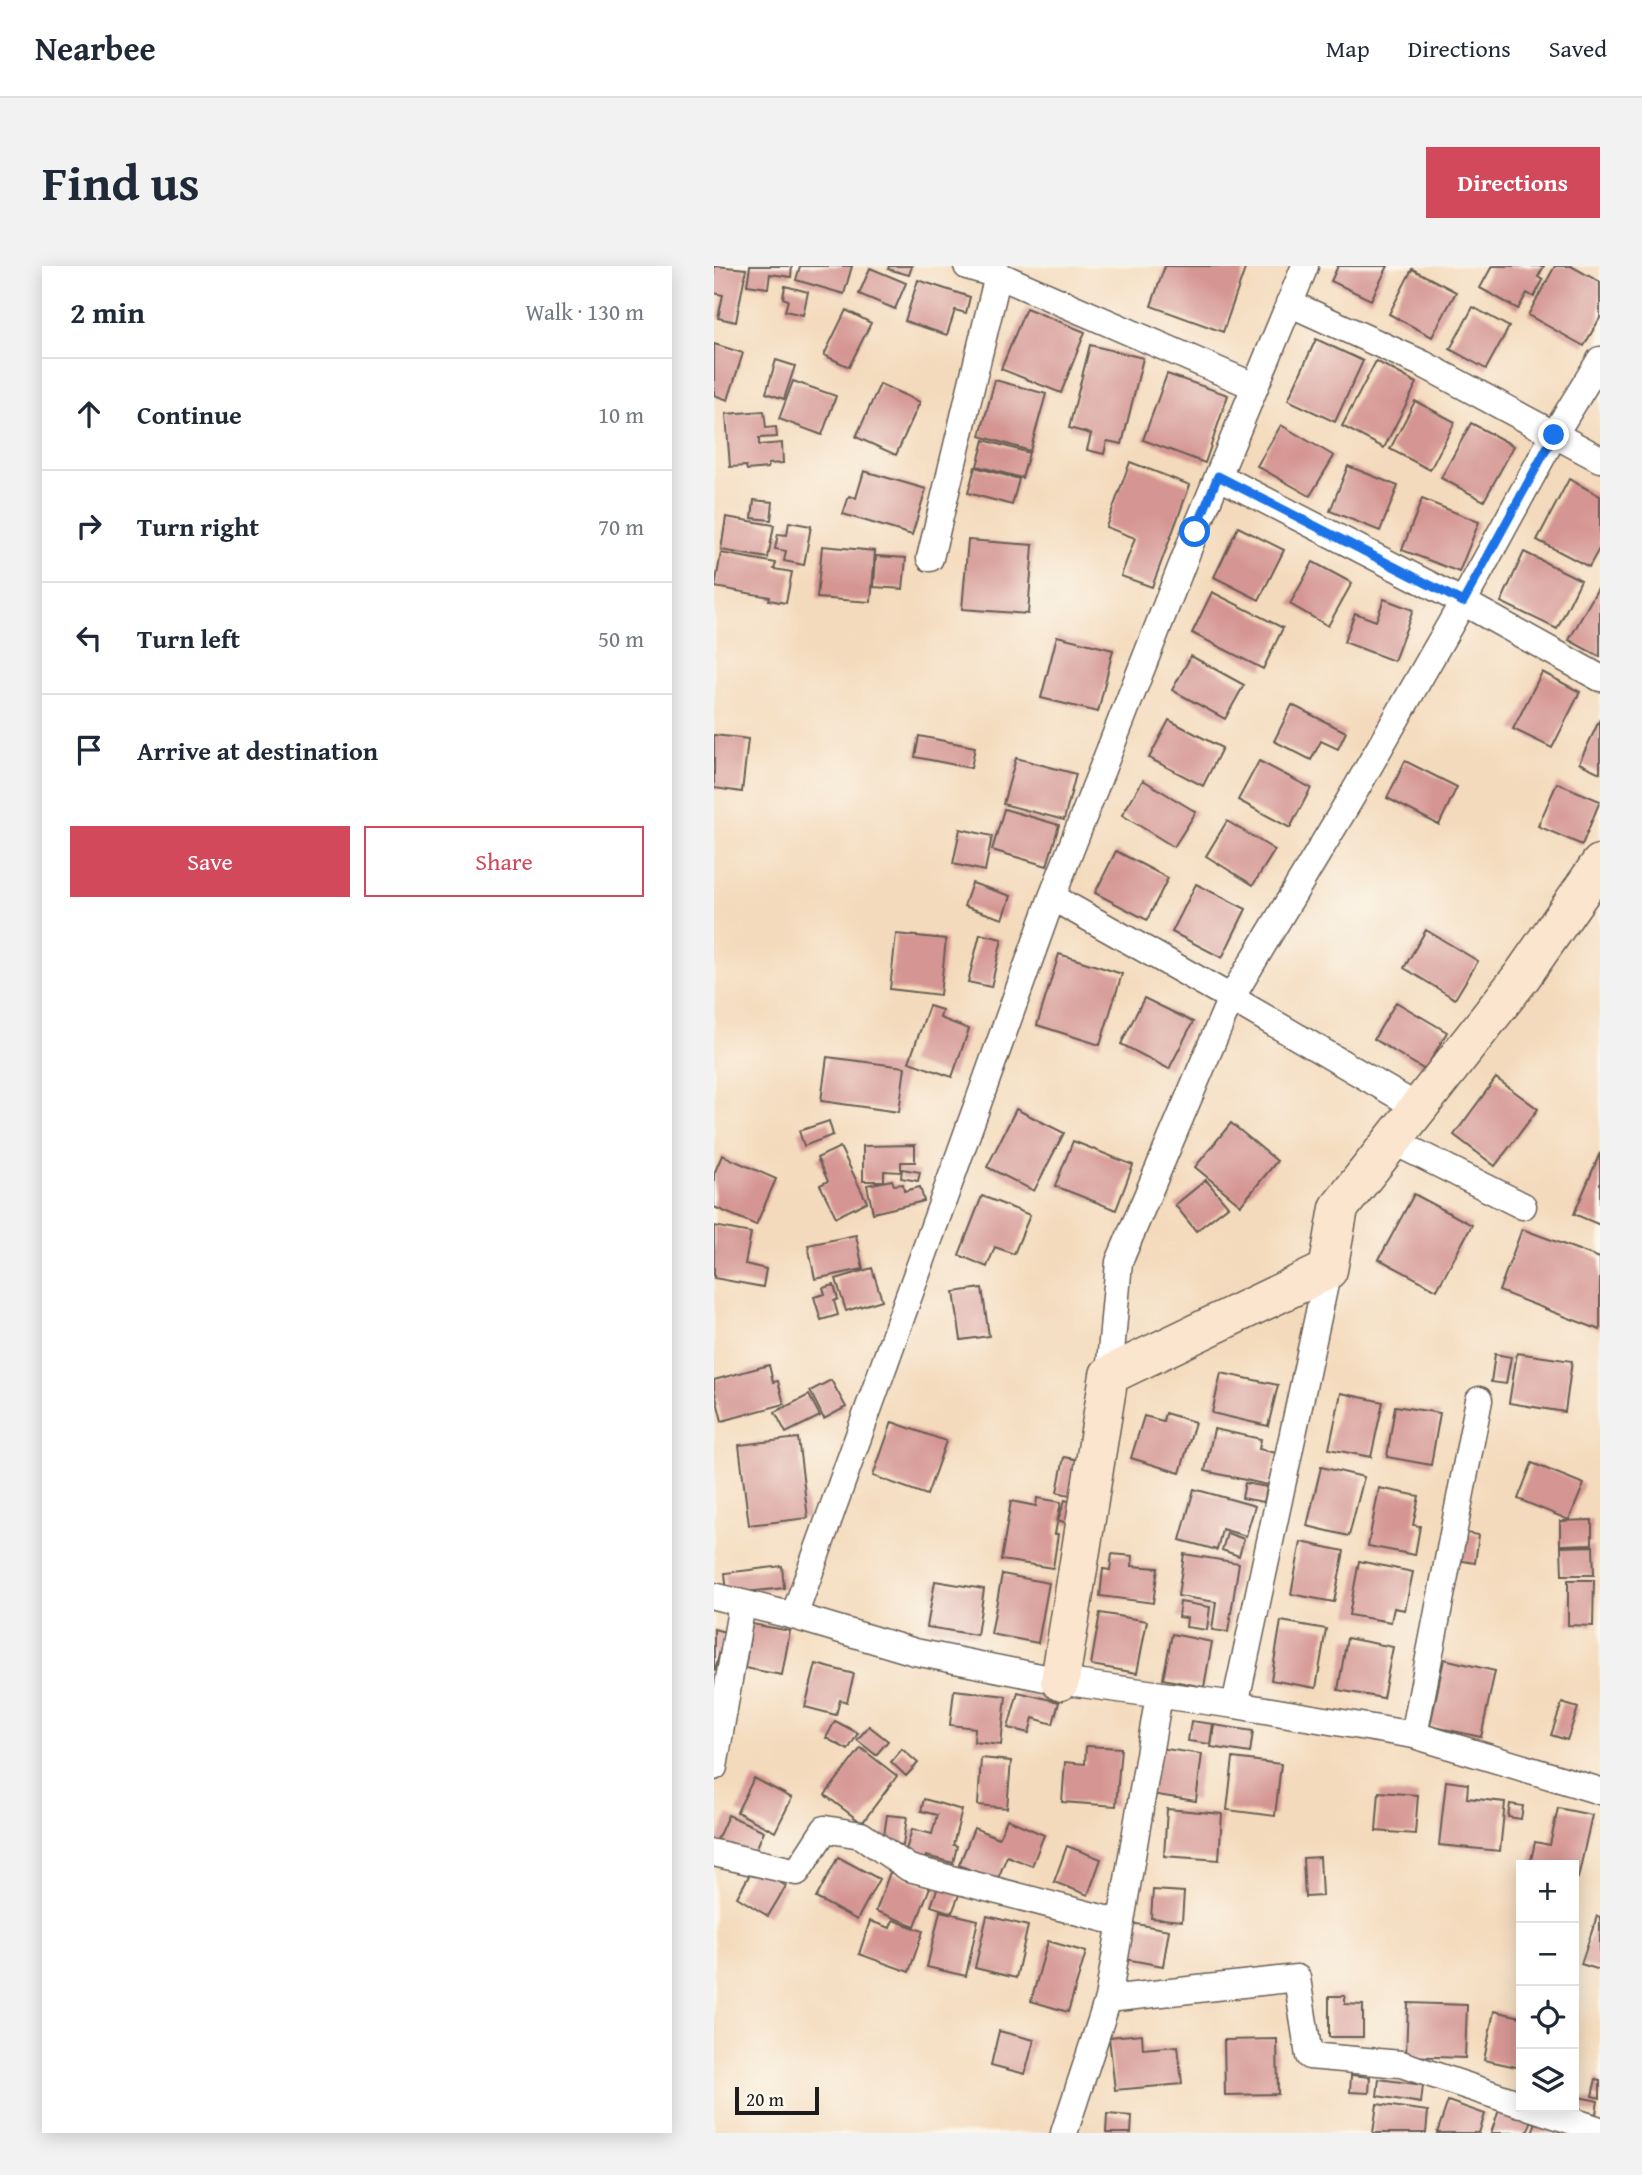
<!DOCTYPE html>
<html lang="en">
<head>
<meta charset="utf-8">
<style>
	:root { --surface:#fff; --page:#f2f2f3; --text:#1f2937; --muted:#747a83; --line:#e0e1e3; --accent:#d1495b }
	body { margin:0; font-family:"Gentium Book Plus",serif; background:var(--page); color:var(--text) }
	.controls { position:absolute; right:21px; bottom:21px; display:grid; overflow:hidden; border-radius:0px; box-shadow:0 4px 18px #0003 }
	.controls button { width:63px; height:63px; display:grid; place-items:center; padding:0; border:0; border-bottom:2px solid var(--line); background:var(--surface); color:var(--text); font:35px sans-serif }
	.scale { position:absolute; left:21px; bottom:18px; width:84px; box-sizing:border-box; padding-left:7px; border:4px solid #1c1c1c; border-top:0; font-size:19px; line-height:24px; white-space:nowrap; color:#1c1c1c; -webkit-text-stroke:5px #fbf7ec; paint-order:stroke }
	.stop { position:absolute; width:21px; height:21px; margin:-16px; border:5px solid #1a73e8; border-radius:50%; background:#fff }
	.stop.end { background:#1a73e8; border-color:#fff; box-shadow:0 2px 7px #0008 }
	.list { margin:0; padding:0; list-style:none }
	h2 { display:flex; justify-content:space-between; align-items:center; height:91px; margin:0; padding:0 28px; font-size:30px }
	h2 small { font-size:23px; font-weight:400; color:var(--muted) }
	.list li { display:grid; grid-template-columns:46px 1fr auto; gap:21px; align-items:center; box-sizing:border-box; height:112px; padding:0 28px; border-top:2px solid var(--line) }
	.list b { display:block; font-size:26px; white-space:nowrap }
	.list em { font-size:23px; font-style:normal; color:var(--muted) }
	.actions { display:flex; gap:14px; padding:21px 28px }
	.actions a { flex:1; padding:16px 0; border:2px solid var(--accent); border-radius:0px; text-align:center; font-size:24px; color:var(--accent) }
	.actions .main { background:var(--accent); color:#fff }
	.icon { flex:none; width:38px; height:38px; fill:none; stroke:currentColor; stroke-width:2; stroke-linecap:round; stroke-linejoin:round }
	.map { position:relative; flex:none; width:886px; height:1867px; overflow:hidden; border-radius:0px }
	header { display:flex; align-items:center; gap:42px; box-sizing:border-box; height:98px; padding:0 35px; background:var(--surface); border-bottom:2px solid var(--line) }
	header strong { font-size:33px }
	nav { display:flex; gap:38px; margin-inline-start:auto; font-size:24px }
	.intro { display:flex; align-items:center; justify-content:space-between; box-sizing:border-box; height:168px; padding:0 42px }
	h1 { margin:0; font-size:49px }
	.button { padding:18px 32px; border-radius:0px; background:var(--accent); color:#fff; font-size:24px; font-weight:700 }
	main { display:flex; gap:42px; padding:0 42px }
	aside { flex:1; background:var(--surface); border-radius:0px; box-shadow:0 4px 18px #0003 }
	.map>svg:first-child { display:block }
	.building { fill:#d59693 }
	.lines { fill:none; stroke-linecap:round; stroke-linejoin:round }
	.street-casing { stroke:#685e54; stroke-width:29 }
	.secondary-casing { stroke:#685e54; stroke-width:41 }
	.street { stroke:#fff; stroke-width:26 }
	.secondary { stroke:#fbe5cf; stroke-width:38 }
	.route { stroke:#1a73e8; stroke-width:9 }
</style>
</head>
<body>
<header>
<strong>Nearbee</strong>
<nav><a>Map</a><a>Directions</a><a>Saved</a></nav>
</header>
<div class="intro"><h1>Find us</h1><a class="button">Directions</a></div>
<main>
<aside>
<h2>2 min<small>Walk · 130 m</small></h2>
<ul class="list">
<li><svg class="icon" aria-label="ahead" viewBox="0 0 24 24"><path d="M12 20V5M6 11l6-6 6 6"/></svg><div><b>Continue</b></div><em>10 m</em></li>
<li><svg class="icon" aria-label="right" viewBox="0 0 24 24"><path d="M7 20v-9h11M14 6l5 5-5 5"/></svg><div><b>Turn right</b></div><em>70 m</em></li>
<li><svg class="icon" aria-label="left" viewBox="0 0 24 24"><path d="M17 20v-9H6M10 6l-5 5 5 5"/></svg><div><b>Turn left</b></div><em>50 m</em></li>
<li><svg class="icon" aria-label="arrive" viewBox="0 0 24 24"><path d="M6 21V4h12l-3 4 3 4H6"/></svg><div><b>Arrive at destination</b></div></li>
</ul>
<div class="actions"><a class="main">Save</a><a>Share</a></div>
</aside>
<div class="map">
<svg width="886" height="1867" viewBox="0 0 886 1867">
	<rect width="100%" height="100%" fill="#fbf7ec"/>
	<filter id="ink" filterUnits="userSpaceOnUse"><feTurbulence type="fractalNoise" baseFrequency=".0143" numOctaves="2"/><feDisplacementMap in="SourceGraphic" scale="14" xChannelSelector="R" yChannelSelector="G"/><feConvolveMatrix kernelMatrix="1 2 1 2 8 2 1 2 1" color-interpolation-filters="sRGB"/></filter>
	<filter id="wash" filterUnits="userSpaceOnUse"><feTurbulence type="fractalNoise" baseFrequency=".00686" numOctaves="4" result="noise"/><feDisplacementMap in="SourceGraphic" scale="28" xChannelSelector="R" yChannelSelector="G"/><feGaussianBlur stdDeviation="1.57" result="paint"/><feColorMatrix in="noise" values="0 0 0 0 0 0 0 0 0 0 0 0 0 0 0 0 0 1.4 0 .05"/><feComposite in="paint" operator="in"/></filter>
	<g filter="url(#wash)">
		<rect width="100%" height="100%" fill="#f4dabc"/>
		<g id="blocks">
			<path class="building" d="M0,0L32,3L22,56L4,52L9,29L0,27Z
				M36,0H78L77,11L56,8L54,22L33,19Z
				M86,0H138L130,28L82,14Z
				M175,0H198L195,9L174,3Z
				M451,0H532L509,66L437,40Z
				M624,0H674L657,34L617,15Z
				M778,0H830L824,11L829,14L820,31L813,27L804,43L766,22Z
				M841,0H857L886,16V52L870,80L814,49Z
				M156,2L192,17L181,43L145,28Z
				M698,3L742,26L718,71L675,48Z
				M204,14L256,31L252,47L241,44L233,69L191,55Z
				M71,20L94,26L89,49L71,45L74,34L69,32Z
				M759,41L795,61L772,103L736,83Z
				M312,42L371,66L347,127L287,103Z
				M132,44L157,57L135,101L110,89Z
				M602,73L649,95L621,156L574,134Z
				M0,78L29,87L14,134L0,129Z
				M376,79L429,92L408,178L393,175L390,188L373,184L377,168L355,162Z
				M62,94L81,100L70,133L52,127Z
				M662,95L703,117L670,182L628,160Z
				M453,108L514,129L491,197L429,174Z
				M281,114L332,128L316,185L266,170Z
				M79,115L122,130L108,169L65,153Z
				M166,118L206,136L182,189L142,171Z
				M701,135L741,156L716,204L676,183Z
				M50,145L52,162L62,161L63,171L45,172V179L68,177L69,197L54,198V202L33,204L32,200L16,201L12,148Z
				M757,157L800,180L770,235L727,212Z
				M567,159L620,190L596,230L543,200Z
				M270,174L315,187L308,212L263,200Z
				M416,196L476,219L438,321L407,310L421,272L392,261Z
				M634,200L684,220L666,265L616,245Z
				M261,201L305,213L298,239L254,227Z
				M150,205L212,223L198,269L129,248L135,230L142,232Z
				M855,213L886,230V281L875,301L823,274Z
				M708,233L765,256L745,306L688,284Z
				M40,234L59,236L57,254L38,252Z
				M12,251L60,259L54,292L7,284Z
				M75,256L97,260L90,299L70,295L72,285L61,283L64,268L73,269Z
				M524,261L570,284L545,334L500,311Z
				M254,274L319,279L314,348L248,343Z
				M108,280L161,285L157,336L103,332Z
				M810,286L867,314L843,363L787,336Z
				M7,287L62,297L60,303L78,306L72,337L55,334L56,331L1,321Z
				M162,290L192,292L189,323L160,321Z
				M599,296L638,317L614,360L576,338Z
				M884,322L886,323V391L855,374Z
				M498,326L569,362L549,403L478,367Z
				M670,333L699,344L680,395L630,376L641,347L662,355Z
				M343,370L399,384L384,446L327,432Z
				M477,390L530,419L511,453L458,424Z
				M828,406L866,426L838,482L799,463Z
				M578,439L632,466L624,483L607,475L597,494L560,475Z
				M886,453V507L865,497Z
				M455,454L508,482L489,520L435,492Z
				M0,469L34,473L28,526L0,522Z
				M205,470L261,481L257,502L201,491Z
				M302,492L362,508L350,554L289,538Z
				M545,495L597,522L576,562L524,534Z
				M691,495L743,521L725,559L673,532Z
				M429,514L482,546L460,581L408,549Z
				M843,517L886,535L868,579L824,560Z
				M290,543L345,559L333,600L278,584Z
				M513,555L561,584L539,619L492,590Z
				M246,563L278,570L271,605L239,598Z
				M402,585L454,612L433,654L381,627Z
				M258,617L297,630L289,653L250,640Z
				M482,618L532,643L508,692L458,666Z
				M712,664L764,695L741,733L690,702Z
				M182,668L232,673L226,729L176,723Z
				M266,668L288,673L277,721L254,716Z
				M345,688L408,708L386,779L323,759Z
				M430,732L479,756L455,803L407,778Z
				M682,736L733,766L711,804L660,773Z
				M215,740L228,744L226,752L255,763L238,811L195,796Z
				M113,791L191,801L185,846L107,835Z
				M782,812L824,843L781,900L740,869Z
				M302,843L350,867L320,925L273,901Z
				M115,855L119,869L90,880L85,865Z
				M517,857L563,895L527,939L481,901Z
				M359,875L419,899L402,944L341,920Z
				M201,879V896H187V906L170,905V915H149V880Z
				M126,881L153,936L122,951L106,919L114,915L103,892Z
				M886,887V959L860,948Z
				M8,889L62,913L42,959L0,941V908Z
				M188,903L206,906L204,915L187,912Z
				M178,914L180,919L189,918L190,925L206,921L210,935L159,947L153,919Z
				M492,914L514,940L482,965L461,939Z
				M700,928L758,959L723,1024L665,993Z
				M268,930L316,949L300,988L281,981L273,1001L245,989Z
				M0,960L37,967L31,998L52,1003L49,1021L0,1012Z
				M808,963L886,992V1064L785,1025Z
				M142,969L149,1003L101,1013L94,979Z
				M158,1002L168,1034L132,1045L122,1013Z
				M120,1019L124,1033L120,1035L124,1049L107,1054L100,1031L111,1028L109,1022Z
				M268,1022L275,1070L247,1074L240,1026Z
				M803,1087L858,1095L851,1146L795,1137Z
				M781,1088L797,1091L792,1118L777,1116Z
				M55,1099L59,1116L64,1115L70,1138L8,1155L0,1123V1114Z
				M507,1107L564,1119L554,1160L498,1147Z
				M117,1114L132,1141L110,1153L96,1125Z
				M627,1127L669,1136L657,1191L615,1183Z
				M95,1129L106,1150L72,1167L61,1146Z
				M681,1140L726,1147L717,1199L673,1191Z
				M451,1147L481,1156L466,1207L417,1192L430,1150L449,1155Z
				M178,1156L232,1175L213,1229L159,1210Z
				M500,1163L547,1173L545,1183L562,1187L554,1219L491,1205Z
				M84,1172L94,1252L35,1259L25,1179Z
				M350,1191L371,1195L364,1231L343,1226Z
				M818,1197L870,1218L855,1254L804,1233Z
				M607,1201L650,1211L635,1270L593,1260Z
				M531,1217L553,1221L550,1236L528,1232Z
				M665,1222L705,1230L699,1259L706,1260L701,1289L654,1280Z
				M480,1223L541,1240L532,1270L508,1263L503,1284L466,1274Z
				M323,1232L347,1236L341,1268H344L339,1302L287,1294L297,1235L322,1240Z
				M351,1234L365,1238L358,1259L344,1254Z
				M878,1254V1278L846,1279V1255Z
				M747,1266L765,1269L761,1297L743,1294Z
				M513,1267L530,1273L525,1290L508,1284Z
				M587,1276L630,1285L620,1336L577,1328Z
				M879,1280L880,1309H848L847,1281Z
				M398,1288L419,1290L418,1300L444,1302L439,1337L386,1330L389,1303L396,1304Z
				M470,1288L525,1297L514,1366L498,1364L502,1336L464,1330Z
				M645,1295L699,1306L691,1344L680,1342L677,1356L635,1349Z
				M68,1300L70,1322L13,1328L11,1307Z
				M288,1308L335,1317L324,1377L277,1368Z
				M854,1314H880L879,1360L854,1359Z
				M221,1315L270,1323L263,1369L213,1361Z
				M466,1336L496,1341L493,1364L472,1361L473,1352L464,1351Z
				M386,1347L433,1355L423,1407L377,1399Z
				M567,1355L612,1363L602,1422L557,1414Z
				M38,1358L76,1365L68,1409L31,1402Z
				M0,1363L11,1366L1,1404L0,1403Z
				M458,1368L498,1376L490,1421L449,1413Z
				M633,1372L679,1381L669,1432L624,1424Z
				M730,1393L781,1405L767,1471L716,1460Z
				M102,1398L140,1408L133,1436L126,1434L122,1449L91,1441Z
				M240,1424L292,1430L287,1479L260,1476L261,1462L236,1459Z
				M304,1426L345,1436L339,1458L319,1452L315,1467L294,1462Z
				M848,1437L864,1442L853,1474L837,1469Z
				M121,1455L144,1467L134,1484L112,1472Z
				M477,1455L499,1458L496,1478L474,1475Z
				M500,1459L539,1465L536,1487L497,1481Z
				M155,1460L174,1475L162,1489L143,1474Z
				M372,1480L407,1482L402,1540L348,1536L351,1496L371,1498Z
				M147,1482L183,1510L148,1557L111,1529Z
				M444,1482L488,1488L482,1535L437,1528Z
				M188,1483L204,1497L192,1510L177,1496Z
				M267,1492L297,1495L293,1542L264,1539Z
				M519,1492L567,1498L561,1550L513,1544Z
				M40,1512L78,1532L61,1566L23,1546Z
				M732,1515L754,1518L753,1532L791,1536L786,1585L725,1579Z
				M665,1526L704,1529L701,1568L662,1565Z
				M210,1533L248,1544L239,1579L243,1580L239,1597L212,1590L211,1594L191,1588L198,1563L218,1568L223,1549L207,1545Z
				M796,1538L809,1540L807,1553L794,1551Z
				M844,1542L878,1549L864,1612L860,1611V1599H816L821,1576L836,1579Z
				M453,1543L508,1548L505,1594L450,1590Z
				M14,1549L50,1565L38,1593L2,1576Z
				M173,1549L193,1551L189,1579L169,1576Z
				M293,1553L330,1569L318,1600L293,1590L283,1615L245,1599L260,1562L285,1572Z
				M353,1580L387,1593L374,1629L340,1616Z
				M124,1591L165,1613L143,1654L102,1632Z
				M606,1591L608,1630L591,1631L589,1592Z
				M40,1601L72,1620L54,1650L23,1631Z
				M176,1606L216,1621L201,1660L162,1645Z
				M225,1618L246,1626L238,1647L217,1640Z
				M439,1624L470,1626L468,1655L437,1652Z
				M226,1645L264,1654L252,1710L213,1701Z
				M273,1650L314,1660L302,1712L261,1702Z
				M883,1650L886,1651V1704L867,1698Z
				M179,1654L209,1665L195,1706L145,1688L156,1655L176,1662Z
				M417,1657L455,1664L449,1700L411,1693Z
				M334,1675L372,1686L354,1746L317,1735Z
				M615,1730H631V1738L649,1739V1771H615Z
				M694,1737L753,1739L751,1792L692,1790Z
				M780,1745L807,1751V1802L770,1794Z
				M285,1765L320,1774L311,1808L277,1799Z
				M428,1768L429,1783L464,1780L468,1818L401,1824L395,1771Z
				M563,1773L564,1828L511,1829L510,1774Z
				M637,1809L656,1811L655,1827L636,1826Z
				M665,1813L709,1819L707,1837L663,1830Z
				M882,1813L886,1814V1832L878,1830Z
				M865,1831L884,1835L882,1848L862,1844Z
				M734,1835L771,1848L765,1867H723Z
				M663,1838L714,1845L712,1867H659Z
				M786,1841L819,1851L813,1867H777Z
				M393,1848L418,1850L417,1867H392Z
				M823,1853L848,1861L846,1867H818Z"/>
		</g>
	</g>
	<g filter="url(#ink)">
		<use href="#blocks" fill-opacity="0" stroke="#685e54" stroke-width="2"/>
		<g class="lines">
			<defs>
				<path id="street" d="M253,0L284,9L540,120
					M575,37L709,98L886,193
					M504,210L749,336L886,412
					M216,292L284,9
					M338,631L517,732L705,842
					M679,875L809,940
					M395,1109L405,996L517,732L638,530L749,336L840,169L886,94
					M0,1330L80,1350L201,1386L346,1415L521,1439L700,1469L886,1525
					M80,1350L338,631L481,266L591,0
					M521,1439L614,1004
					M700,1469L765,1134
					M0,1501L28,1338
					M0,1587L83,1606L111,1563L147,1569L195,1602L407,1657
					M394,1733L583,1712L595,1790L687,1798L807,1838
					M816,1841L886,1864
					M350,1867L394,1733L445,1429"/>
				<path id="secondary" d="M346,1415L395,1109L614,1004L625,942L808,710L886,598"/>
			</defs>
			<use href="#street" class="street-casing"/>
			<use href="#secondary" class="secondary-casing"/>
			<use href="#street" class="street"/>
			<use href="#secondary" class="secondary"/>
		</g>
	</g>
	<g class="lines" filter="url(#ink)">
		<path class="route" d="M481,266L504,210L749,336L840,169"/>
	</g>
</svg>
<div class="controls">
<button>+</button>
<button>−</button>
<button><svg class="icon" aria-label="locate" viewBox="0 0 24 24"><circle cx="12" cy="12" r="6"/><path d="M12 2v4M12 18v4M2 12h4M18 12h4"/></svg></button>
<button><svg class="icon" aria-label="layers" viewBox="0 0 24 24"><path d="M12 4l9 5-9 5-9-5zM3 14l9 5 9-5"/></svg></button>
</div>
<div class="scale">20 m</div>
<div class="stop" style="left:481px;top:266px"></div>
<div class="stop end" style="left:840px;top:169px"></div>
</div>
</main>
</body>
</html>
